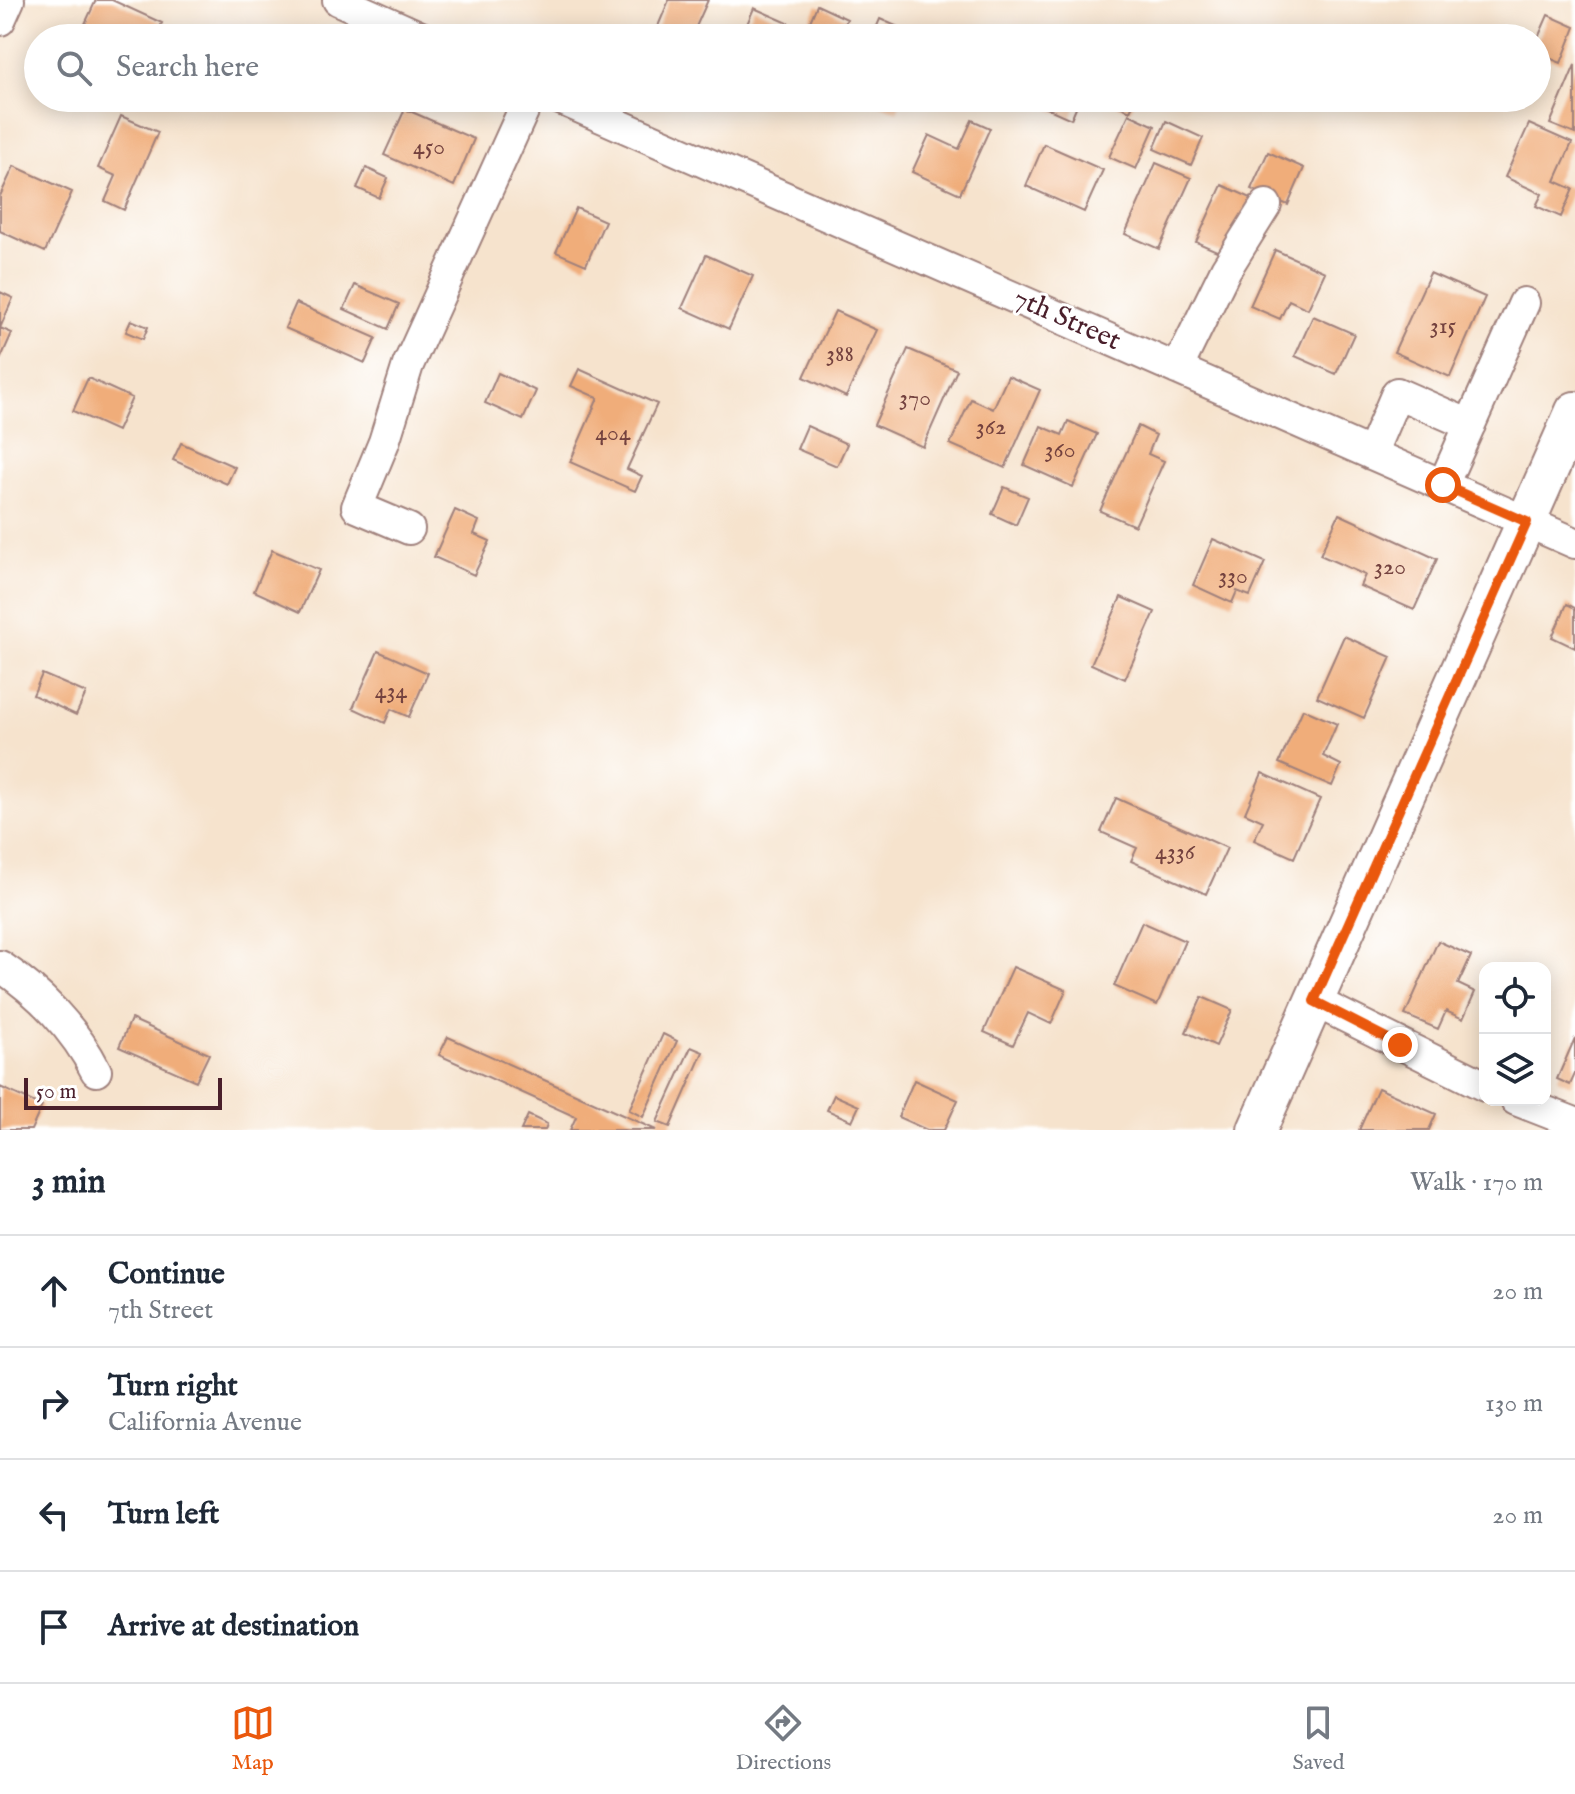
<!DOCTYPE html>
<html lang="en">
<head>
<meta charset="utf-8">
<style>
	:root { --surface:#fff; --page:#f6f6f7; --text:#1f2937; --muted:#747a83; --line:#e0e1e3; --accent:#ea580c }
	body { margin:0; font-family:"IM FELL English",serif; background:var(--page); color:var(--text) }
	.controls { position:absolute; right:24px; bottom:24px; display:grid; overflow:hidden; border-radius:16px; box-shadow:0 4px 20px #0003 }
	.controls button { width:72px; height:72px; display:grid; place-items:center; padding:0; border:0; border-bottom:2px solid var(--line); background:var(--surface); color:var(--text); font:40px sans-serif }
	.scale { position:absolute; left:24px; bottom:20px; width:198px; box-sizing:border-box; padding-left:8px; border:4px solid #4a1f2b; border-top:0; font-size:22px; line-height:28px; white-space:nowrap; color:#4a1f2b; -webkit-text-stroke:6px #fff; paint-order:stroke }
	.stop { position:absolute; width:24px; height:24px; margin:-18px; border:6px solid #ea580c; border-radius:50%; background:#fff }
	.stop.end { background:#ea580c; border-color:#fff; box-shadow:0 2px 8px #0008 }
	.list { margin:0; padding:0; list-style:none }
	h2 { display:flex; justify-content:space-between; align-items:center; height:104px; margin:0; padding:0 32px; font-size:34px }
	h2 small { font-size:26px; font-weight:400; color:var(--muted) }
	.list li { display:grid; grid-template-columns:52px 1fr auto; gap:24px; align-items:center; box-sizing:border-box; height:112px; padding:0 32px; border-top:2px solid var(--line) }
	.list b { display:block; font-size:30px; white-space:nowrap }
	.list p { margin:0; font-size:26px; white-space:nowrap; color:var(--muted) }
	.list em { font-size:26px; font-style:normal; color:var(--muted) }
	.icon { flex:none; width:44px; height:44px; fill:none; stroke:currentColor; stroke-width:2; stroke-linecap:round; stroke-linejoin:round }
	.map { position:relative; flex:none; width:1575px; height:1130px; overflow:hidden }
	.search { position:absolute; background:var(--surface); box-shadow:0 4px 20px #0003; left:24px; right:24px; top:24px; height:88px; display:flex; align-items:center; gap:20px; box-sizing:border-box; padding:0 28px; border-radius:44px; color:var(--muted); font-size:30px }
	.sheet { height:552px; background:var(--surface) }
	nav { display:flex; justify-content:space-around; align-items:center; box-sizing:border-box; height:112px; border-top:2px solid var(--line); background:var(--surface); font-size:22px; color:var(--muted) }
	nav a { display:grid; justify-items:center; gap:4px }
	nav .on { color:var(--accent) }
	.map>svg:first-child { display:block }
	.building { fill:#f0ad7a }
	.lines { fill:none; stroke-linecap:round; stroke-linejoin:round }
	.minor-casing { stroke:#a0817c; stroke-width:34 }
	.major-casing { stroke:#a0817c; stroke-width:42 }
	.minor { stroke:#fff; stroke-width:30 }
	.major { stroke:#fff; stroke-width:38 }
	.route { stroke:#ea580c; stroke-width:10 }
	.labels { text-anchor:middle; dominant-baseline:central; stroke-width:6; stroke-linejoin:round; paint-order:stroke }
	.number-label { font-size:24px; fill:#74423f }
	.street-label { font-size:28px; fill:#4a1f2b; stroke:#fff }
</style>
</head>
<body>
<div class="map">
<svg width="1575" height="1130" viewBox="0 0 1575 1130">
	<rect width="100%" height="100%" fill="#fff"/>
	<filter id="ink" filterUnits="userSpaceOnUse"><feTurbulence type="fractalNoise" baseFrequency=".0125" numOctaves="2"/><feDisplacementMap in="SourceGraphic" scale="16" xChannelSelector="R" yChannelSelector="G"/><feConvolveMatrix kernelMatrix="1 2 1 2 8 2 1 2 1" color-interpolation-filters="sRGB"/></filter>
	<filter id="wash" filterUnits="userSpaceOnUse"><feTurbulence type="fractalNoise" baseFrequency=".006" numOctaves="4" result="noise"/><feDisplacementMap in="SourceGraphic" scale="32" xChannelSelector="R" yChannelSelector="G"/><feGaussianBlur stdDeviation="1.8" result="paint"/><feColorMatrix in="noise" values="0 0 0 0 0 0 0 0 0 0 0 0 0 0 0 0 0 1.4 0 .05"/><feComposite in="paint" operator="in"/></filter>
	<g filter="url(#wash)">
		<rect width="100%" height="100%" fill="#f6e3cd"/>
		<g id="blocks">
			<path class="building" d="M96,0H112L162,23L155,38H62L65,31L79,37Z
				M669,0H708L691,38H653Z
				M817,5L847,19L838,38H803Z
				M754,8L797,27L792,38H741Z
				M1548,15L1575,27L1561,63L1537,53V40Z
				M880,19L912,33L910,38H872Z
				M1575,65V134L1550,124Z
				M867,98H903L897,112Z
				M1043,98H1080L1071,119L1040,105Z
				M1102,98H1136L1130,111Z
				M405,109L474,139L454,186L384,155Z
				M1129,114L1155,126L1136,169L1109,157Z
				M121,116L158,132L124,210L105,201L116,176L98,168Z
				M972,120L990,128L960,194L912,172L929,135L959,149Z
				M1166,121L1203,138L1191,165L1154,149Z
				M1529,124L1572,143L1555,181L1573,189L1561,217L1536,206L1542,194L1505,177Z
				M1044,144L1103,170L1084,212L1026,186Z
				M1268,152L1304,168L1288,205L1251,189Z
				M1156,163L1191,178L1159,249L1125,234Z
				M14,166L72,192L45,252L0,231V196Z
				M366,168L388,178L379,198L357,188Z
				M1222,185L1251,198L1226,255L1196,242Z
				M576,208L605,221L586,265L556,252Z
				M1275,250L1325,272L1308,309L1289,300L1280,319L1250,306Z
				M706,255L753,276L729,329L682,308Z
				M1430,273L1485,297L1450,377L1394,352Z
				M355,285L399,304L388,329L344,309Z
				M0,292L13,298L0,328L12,333L0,360Z
				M296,303L376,338L365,363L285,328Z
				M835,311L877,330L846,397L804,377Z
				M1313,316L1354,334L1336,374L1295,356Z
				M131,320L148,327L143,339L126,332Z
				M908,349L957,370L923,447L874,425Z
				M579,369L657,404L627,469L642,476L635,491L570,462L598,398L571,386Z
				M498,373L536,391L523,420L485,403Z
				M1008,376L1040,390L1005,468L950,444L971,399L993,409Z
				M88,378L132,398L117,431L73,411Z
				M1068,421L1097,434L1073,487L1024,465L1041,426L1062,435Z
				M807,426L847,444L837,466L797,449Z
				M1138,426L1156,435L1148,454L1164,461L1135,526L1100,511Z
				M181,443L235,467L227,484L173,460Z
				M1004,487L1028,497L1016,525L992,514Z
				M455,510L479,521L474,534L490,541L474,575L434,557Z
				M1339,514L1437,559L1414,610L1360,586L1365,575L1320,555Z
				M1213,539L1265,562L1250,596L1237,591L1232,603L1193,585Z
				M272,550L319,570L300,612L254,591Z
				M1121,597L1155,612L1125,679L1091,664Z
				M1567,604L1575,608V648L1552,637Z
				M1344,636L1391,657L1364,718L1317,697Z
				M378,651L428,673L409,717L391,709L385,723L353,708Z
				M42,674L86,693L76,715L33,695Z
				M1303,709L1337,724L1323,756L1341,765L1332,786L1279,763Z
				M1262,773L1320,799L1294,858L1254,840L1263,821L1245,813Z
				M1116,798L1227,848L1206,894L1131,861L1137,848L1101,832Z
				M1142,922L1185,941L1157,1005L1114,986Z
				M1438,941L1471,956L1458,984L1475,992L1463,1019L1446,1011L1438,1029L1405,1015Z
				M1013,967L1066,990L1051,1024L1028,1013L1013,1045L984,1032Z
				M1202,997L1232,1010L1216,1046L1186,1032Z
				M131,1019L209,1054L196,1081L119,1047Z
				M663,1034L677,1041L643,1117L629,1110Z
				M448,1037L656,1130H570L576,1117L439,1055Z
				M1575,1038V1074L1570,1085L1557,1079Z
				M691,1047L703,1052L670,1127L657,1122Z
				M914,1080L958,1100L944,1130H927L898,1117Z
				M0,1087L42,1106L31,1130H0Z
				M1378,1088L1436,1114L1429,1130H1359Z
				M834,1095L859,1106L852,1121L827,1110Z
				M528,1115L547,1124L545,1130H521Z"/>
		</g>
	</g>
	<g filter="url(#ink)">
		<use href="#blocks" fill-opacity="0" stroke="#a0817c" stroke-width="2"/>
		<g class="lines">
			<defs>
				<path id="minor" d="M338,0L423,38
					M0,20L9,0
					M558,98L1575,543
					M1177,369L1226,269L1266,205
					M1371,454L1397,393L1470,425
					M1443,485L1524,303
					M409,529L357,507L384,442L408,365L529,98
					M0,966C39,992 75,1029 96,1071
					M1314,1001L1485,1086
					M1516,1100L1575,1123"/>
				<path id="major" d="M1257,1130L1575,411"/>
			</defs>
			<use href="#minor" class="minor-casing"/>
			<use href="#major" class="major-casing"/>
			<use href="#minor" class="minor"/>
			<use href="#major" class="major"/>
		</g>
	</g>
	<g class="lines" filter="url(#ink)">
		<path class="route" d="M1400,1045L1314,1001L1527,522L1443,485"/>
	</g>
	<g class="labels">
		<g class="number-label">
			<text x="429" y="147">450</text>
			<text x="1443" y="326">315</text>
			<text x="840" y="354">388</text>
			<text x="915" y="398">370</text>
			<text x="991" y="427">362</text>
			<text x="613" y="433">404</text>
			<text x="1060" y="450">360</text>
			<text x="1390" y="567">320</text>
			<text x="1233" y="576">330</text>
			<text x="391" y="691">434</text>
			<text x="1175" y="852">4336</text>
		</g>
		<g class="street-label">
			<text transform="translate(1067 320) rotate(24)">7th Street</text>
		</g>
	</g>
</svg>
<div class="controls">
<button><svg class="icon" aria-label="locate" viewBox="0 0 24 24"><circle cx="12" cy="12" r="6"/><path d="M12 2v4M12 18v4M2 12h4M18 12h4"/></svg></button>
<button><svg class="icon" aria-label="layers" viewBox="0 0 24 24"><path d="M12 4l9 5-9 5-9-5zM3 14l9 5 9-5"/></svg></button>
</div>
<div class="scale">50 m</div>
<div class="stop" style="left:1443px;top:485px"></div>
<div class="stop end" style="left:1400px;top:1045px"></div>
<div class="search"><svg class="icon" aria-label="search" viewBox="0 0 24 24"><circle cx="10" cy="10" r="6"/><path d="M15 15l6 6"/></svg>Search here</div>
</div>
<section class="sheet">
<h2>3 min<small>Walk · 170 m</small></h2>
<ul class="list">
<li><svg class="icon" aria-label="ahead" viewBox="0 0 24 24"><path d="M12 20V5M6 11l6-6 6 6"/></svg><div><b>Continue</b><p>7th Street</p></div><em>20 m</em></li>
<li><svg class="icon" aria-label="right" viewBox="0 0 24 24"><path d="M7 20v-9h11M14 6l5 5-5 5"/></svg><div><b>Turn right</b><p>California Avenue</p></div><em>130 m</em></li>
<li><svg class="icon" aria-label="left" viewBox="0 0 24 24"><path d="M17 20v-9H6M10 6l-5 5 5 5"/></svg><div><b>Turn left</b></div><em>20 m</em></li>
<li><svg class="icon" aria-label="arrive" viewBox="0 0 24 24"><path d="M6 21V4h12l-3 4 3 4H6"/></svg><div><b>Arrive at destination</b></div></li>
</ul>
</section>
<nav>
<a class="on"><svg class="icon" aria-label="map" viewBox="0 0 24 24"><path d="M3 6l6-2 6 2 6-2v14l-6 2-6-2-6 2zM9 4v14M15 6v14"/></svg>Map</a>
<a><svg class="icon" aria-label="directions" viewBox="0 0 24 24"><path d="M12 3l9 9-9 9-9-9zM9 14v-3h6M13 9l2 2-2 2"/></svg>Directions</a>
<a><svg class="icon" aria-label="saved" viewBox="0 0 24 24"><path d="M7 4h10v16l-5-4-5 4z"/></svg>Saved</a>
</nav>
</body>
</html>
